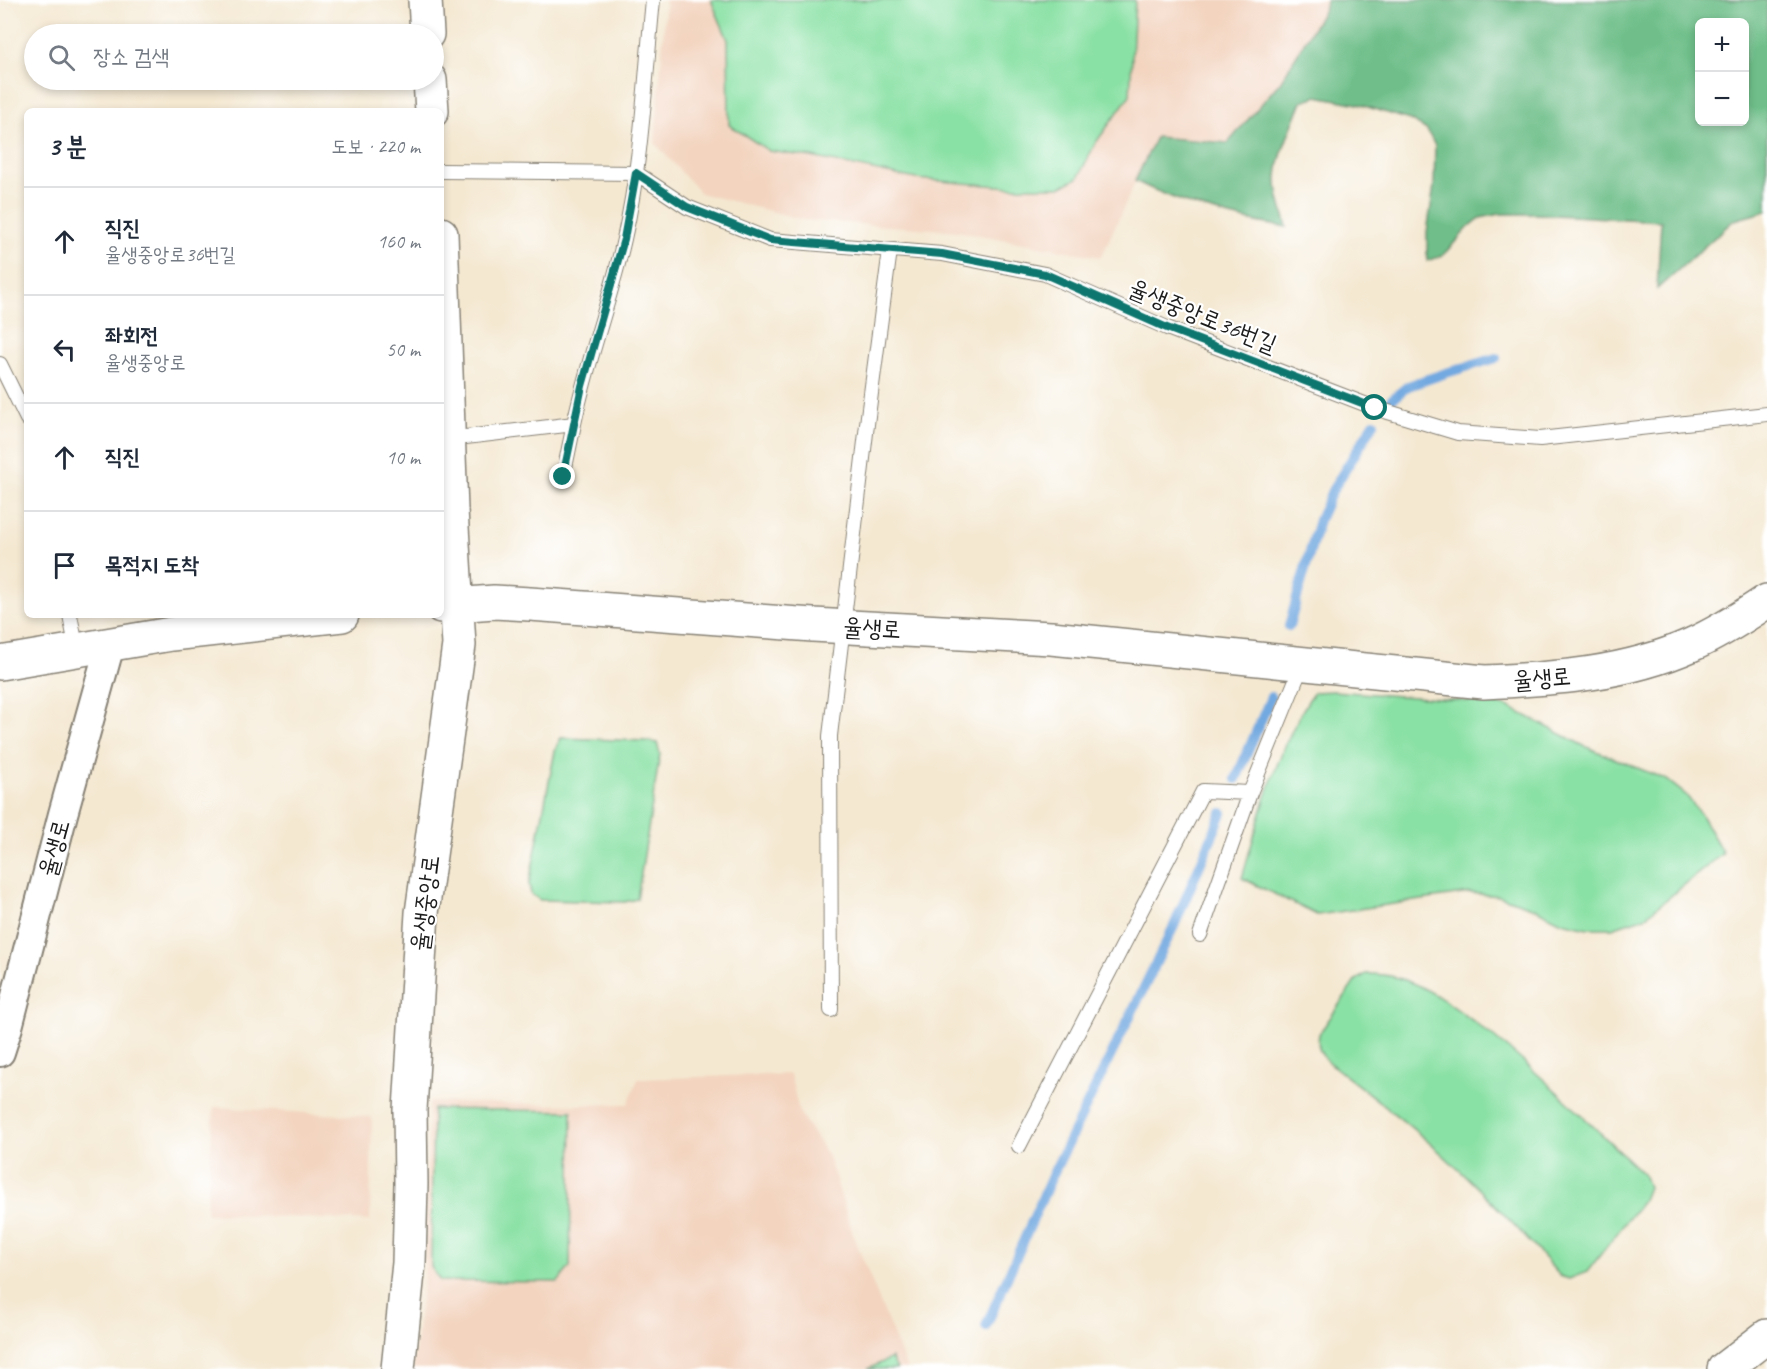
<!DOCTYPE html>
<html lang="ko">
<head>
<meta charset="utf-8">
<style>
	:root { --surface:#fff; --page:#f6f6f7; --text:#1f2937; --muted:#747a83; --line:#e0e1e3 }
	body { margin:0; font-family:Caveat,"Poor Story",sans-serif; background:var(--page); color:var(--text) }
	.controls { position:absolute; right:18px; top:18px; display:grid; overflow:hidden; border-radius:9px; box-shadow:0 3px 9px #0003 }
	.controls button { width:54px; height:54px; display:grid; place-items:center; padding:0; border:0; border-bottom:2px solid var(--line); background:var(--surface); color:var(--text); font:30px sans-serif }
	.stop { position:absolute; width:18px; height:18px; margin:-14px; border:4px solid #0f766e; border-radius:50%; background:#fff }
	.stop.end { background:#0f766e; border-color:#fff; box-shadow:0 2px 6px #0008 }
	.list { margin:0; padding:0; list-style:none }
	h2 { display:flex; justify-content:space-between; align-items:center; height:78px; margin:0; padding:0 24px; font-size:26px }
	h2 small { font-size:20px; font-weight:400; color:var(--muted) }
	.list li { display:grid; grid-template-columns:39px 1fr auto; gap:18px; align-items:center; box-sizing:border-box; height:108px; padding:0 24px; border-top:2px solid var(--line) }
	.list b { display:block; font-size:22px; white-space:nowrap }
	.list p { margin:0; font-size:20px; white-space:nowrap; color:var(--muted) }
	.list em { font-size:20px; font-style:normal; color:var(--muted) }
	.icon { flex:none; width:33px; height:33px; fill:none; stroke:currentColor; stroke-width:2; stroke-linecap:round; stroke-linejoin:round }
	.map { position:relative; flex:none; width:1767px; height:1369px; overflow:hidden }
	.search { position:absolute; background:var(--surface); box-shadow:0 3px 9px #0003; left:24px; top:24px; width:420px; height:66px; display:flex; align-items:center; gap:15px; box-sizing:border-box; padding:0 21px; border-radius:33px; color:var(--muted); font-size:22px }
	.panel { position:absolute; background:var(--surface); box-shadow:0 3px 9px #0003; left:24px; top:108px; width:420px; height:510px; border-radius:9px }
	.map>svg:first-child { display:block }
	.built { fill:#f3d4bf }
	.green { fill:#8ae1a5; stroke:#537e60; stroke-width:1.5 }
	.forest { fill:#6fbf8a; stroke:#466e53; stroke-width:1.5; fill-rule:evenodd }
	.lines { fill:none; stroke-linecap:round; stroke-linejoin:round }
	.stream { stroke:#72a9e0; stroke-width:10 }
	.lane-casing { stroke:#888276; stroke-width:16 }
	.street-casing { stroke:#888276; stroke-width:32 }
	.secondary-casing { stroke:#888276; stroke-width:36 }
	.lane { stroke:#fff; stroke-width:14 }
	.street { stroke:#fff; stroke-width:28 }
	.secondary { stroke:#fff; stroke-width:33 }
	.route { stroke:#0f766e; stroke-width:8 }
	.labels { text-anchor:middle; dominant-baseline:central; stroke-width:4.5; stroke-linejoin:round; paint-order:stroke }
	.street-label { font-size:24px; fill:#1c1c1c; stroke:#fff }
</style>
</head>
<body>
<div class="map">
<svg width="1767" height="1369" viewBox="0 0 1767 1369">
	<rect width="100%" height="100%" fill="#fff"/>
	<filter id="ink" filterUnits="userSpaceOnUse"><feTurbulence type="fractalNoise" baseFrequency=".0167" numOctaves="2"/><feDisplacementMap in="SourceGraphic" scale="12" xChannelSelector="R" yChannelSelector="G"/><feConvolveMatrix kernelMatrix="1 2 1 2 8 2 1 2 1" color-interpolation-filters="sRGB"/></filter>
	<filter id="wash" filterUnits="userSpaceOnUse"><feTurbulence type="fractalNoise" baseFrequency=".008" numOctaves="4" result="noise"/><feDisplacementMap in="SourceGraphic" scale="24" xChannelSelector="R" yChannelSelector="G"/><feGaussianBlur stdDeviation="1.35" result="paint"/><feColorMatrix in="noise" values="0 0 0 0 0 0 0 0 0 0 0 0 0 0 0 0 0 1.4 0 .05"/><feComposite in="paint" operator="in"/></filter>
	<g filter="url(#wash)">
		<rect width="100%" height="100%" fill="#f4e8d1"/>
		<path class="built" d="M666,0H1326L1325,8L1281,81L1228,143L1156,137L1101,257L958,231L805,220L700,193L655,143Z
			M790,1074L799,1112L828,1156L854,1237L907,1369H413L424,1273L429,1102L566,1105L628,1104L638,1079Z
			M214,1107L372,1117L370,1221L206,1213Z"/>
		<path class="green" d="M711,0H1135L1130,95L1095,144L1078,178L1060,187H1010L916,179L812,157L769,151L729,125L728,40Z
			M1333,691L1481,702L1507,706L1584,746L1667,780L1686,795L1701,815L1723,853L1645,917L1612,928H1588L1562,922L1532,907L1499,896L1470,893L1317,915L1242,878C1260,815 1277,747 1314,692Z
			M561,738L646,741L657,743L660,754L637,899L625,902L540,900L531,894L529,884L555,751Z
			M1366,974C1377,974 1388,975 1398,978C1427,986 1453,1006 1477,1024C1536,1068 1589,1123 1643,1174L1648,1187L1643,1200L1587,1272L1569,1279L1560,1276C1523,1233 1484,1192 1442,1154C1406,1121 1367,1092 1328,1062C1319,1053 1317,1046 1319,1034L1356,980Z
			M433,1109L572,1111L570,1267L558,1282L440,1281L431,1267Z
			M891,1358L897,1369H868Z"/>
		<path class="forest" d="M1326,0H1767V211L1734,220L1657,289L1661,221L1536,214H1500L1480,218L1469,227L1443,255L1427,261V232L1434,186L1435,146L1427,130L1410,120L1358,104L1317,96L1302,101C1293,125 1279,152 1277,177C1276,194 1283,211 1287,227C1234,220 1184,205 1135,181L1156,137L1228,143L1281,81L1325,8ZM1700,22H1744V122H1700Z"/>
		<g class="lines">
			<path class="stream" d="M1391,400L1408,386L1446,373L1496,358
				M1289,626L1319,520L1332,491L1374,423
				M1236,779L1271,697
				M986,1326L1052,1176L1174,926L1222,813"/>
		</g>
	</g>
	<g filter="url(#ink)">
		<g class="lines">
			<defs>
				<path id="lane" d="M441,171L636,173L687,207L770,240L942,254L1045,274L1167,328L1375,408L1458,433L1540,439L1767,414
					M0,364L27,419
					M449,439L574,424C587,361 610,302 624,239C642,161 645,79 653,0
					M563,477L574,424
					M70,615L77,651
					M1200,935L1250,793L1302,665
					M831,1010L830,736L868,416L890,250
					M1019,1146L1203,791L1250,793"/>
				<path id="street" d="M0,1052L8,1027L63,814L110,645"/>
				<path id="secondary" d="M425,0L427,34
					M430,80L432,111
					M441,606L494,602L530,604L813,625L1051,638L1484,682C1555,679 1626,674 1691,645C1714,635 1746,615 1767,601
					M0,663L171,634L342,615
					M398,1369L409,1263L411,1184L410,1110L422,913L459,645L451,510L441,234
					M1724,1369L1767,1336"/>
			</defs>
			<use href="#lane" class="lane-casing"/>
			<use href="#street" class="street-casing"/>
			<use href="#secondary" class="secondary-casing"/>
			<use href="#lane" class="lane"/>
			<use href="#street" class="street"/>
			<use href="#secondary" class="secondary"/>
		</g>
	</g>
	<g class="lines" filter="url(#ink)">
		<path class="route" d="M563,477L582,386L624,239L636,173L687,207L770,240L942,254L1045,274L1167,328L1375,408"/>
	</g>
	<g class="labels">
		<g class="street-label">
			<text transform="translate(1203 316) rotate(22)">율생중앙로36번길</text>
			<text transform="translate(872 628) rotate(3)">율생로</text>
			<text transform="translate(1542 678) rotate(-5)">율생로</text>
			<text transform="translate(54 848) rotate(-75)">율생로</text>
			<text transform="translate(425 903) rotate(-83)">율생중앙로</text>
		</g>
	</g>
</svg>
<div class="controls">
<button>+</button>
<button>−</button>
</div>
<div class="stop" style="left:1375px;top:408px"></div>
<div class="stop end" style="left:563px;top:477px"></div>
<div class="search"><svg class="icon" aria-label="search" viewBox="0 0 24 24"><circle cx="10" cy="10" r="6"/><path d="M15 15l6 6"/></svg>장소 검색</div>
<section class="panel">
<h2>3 분<small>도보 · 220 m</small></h2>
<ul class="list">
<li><svg class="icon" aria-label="ahead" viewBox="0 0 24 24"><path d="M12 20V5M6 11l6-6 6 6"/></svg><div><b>직진</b><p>율생중앙로36번길</p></div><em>160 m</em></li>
<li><svg class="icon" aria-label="left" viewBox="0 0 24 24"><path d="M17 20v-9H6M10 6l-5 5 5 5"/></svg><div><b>좌회전</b><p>율생중앙로</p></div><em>50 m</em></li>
<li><svg class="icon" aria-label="ahead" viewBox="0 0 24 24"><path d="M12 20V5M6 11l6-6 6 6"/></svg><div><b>직진</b></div><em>10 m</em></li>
<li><svg class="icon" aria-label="arrive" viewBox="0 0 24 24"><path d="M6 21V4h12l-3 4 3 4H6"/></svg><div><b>목적지 도착</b></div></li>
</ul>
</section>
</div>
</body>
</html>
